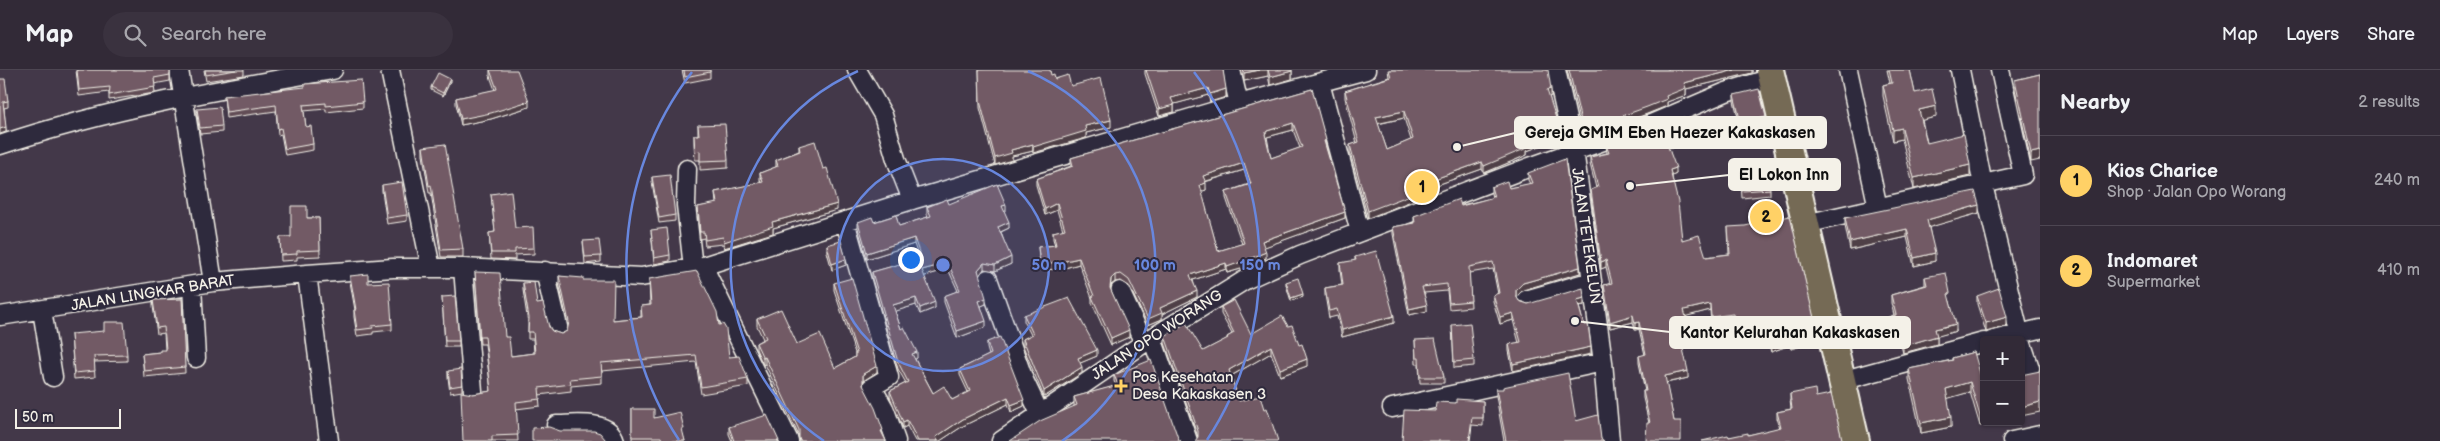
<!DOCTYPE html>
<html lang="en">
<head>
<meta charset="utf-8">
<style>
	:root { --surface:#322a37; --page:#3a323f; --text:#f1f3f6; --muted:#a8a7ad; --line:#4d4652; --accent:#ffd166 }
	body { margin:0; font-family:"Balsamiq Sans",sans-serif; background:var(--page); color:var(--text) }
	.controls { position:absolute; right:15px; bottom:15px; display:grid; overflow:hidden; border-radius:5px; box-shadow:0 1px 4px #0004 }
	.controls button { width:45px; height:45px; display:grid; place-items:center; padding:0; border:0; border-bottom:1px solid var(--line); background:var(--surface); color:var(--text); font:25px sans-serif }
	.scale { position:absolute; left:15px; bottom:12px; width:106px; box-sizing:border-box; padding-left:5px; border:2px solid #f4f1e8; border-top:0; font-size:14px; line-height:18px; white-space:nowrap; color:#f4f1e8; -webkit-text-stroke:4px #2f2a3d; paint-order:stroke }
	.you { position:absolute; left:910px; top:189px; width:18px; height:18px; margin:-12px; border:4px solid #fff; border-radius:50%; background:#1a73e8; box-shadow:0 0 0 8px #1a73e833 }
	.badge { display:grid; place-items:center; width:32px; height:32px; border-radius:50%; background:var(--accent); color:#111; font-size:16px; font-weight:700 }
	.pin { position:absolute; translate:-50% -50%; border:2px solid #fff; box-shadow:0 1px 5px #0006 }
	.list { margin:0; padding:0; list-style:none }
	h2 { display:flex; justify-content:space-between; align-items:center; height:65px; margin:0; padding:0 20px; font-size:21px }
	h2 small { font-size:16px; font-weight:400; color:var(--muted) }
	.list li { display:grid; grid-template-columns:32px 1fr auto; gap:15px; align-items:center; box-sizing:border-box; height:90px; padding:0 20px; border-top:1px solid var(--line) }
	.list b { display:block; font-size:19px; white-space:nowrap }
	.list p { margin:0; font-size:16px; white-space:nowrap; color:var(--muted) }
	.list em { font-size:16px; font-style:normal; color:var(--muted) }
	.icon { flex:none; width:28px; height:28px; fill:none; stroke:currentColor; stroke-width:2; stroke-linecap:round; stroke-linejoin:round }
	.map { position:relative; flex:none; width:2040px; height:371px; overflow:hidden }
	header { display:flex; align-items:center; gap:30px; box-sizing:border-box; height:70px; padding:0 25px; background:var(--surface); border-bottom:1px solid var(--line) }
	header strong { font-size:24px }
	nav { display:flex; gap:28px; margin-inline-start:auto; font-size:18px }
	.search { width:350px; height:45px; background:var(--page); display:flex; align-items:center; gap:12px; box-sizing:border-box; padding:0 18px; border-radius:28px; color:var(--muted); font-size:19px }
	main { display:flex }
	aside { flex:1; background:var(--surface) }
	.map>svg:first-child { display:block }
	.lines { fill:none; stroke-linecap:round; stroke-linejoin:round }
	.minor-casing { stroke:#f4f1e8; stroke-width:21 }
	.highway-casing { stroke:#f4f1e8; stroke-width:30 }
	.minor { stroke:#2f2a3d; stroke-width:18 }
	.highway { stroke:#756a55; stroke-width:26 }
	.wall { fill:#624d57; stroke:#f4f1e8; fill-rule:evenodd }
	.shaded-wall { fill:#503f47; stroke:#f4f1e8 }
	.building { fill:#725a65; stroke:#f4f1e8; fill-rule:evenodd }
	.ring { fill:none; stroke:#6887de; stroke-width:2.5 }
	.poi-dot { fill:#ffd166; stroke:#2f2a3d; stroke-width:2 }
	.labels { text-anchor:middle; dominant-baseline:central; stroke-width:4; stroke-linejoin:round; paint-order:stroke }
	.street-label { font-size:15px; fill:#f4f1e8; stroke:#2f2a3d }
	.poi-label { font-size:15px; fill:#f4f1e8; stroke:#2f2a3d; text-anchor:start }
	.centre { fill:#6887de; stroke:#2f2a3d; stroke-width:2.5 }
	.ring-label { font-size:15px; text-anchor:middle; font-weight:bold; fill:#6887de; stroke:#2f2a3d; stroke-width:4; stroke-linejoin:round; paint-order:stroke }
	.leader { fill:none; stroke:#f4f1e8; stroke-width:2 }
	.callout-dot { fill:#f4f1e8; stroke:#2f2a3d; stroke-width:2 }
	.callout { fill:#f4f1e8; stroke:#f4f1e8; stroke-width:2 }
	.callout-label { font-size:16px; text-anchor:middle; font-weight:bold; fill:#111 }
</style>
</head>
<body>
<header>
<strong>Map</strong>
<div class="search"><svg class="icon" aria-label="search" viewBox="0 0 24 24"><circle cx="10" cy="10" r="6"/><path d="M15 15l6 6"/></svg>Search here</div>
<nav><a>Map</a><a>Layers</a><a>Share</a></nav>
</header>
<main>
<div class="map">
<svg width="2040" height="371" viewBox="0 0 2040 371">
	<rect width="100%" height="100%" fill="#433849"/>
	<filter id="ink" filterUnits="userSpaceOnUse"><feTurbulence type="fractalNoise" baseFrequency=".02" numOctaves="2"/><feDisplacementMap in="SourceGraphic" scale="10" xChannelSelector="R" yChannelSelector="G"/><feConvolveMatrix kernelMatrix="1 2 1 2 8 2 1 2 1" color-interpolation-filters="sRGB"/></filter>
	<g filter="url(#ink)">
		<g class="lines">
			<defs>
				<path id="minor" d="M179,0L213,212
					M390,0L431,198
					M857,0L883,45L896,89L912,130
					M1231,0L1239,34
					M1556,0L1574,80L1603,292L1610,371
					M1848,0L1878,138
					M1960,0L1983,115L2021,270
					M1320,13L1360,162
					M0,75C108,39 221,19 333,0
					M687,99L686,135L693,198
					M845,151L889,307L872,317L885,340L896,371
					M1805,154L2023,105L2000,0
					M463,198L473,321
					M545,201L559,261
					M307,204L329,371
					M988,209L1024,310L1040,344
					M192,216L196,288
					M1120,221L1144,273
					M1526,230L1592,211
					M42,240L53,307
					M0,246L213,212L307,204L393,198H463L641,207L703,196
					M1152,268L1188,371
					M1993,270L2040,259
					M2021,271L2030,298L2021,301
					M1841,311L1984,272
					M1392,338L1603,292
					M556,355C573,355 609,349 615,371
					M789,371L703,196L912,130L1239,34L1366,0
					M1001,371L1144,273L1245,210L1300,185L1530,97L1651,54L1726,22L1771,8
					M2012,371L2040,365"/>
				<path id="highway" d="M1770,0L1856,371"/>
			</defs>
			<use href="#minor" class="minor-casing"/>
			<use href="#highway" class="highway-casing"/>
			<use href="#minor" class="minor"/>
			<use href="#highway" class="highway"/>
		</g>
		<path class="wall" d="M76,0H170V11L154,14L155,23L109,30V22L79,26Z
			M204,0H244V5L206,11Z
			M490,0L529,37L491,49L461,55L456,34V28L495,20L490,6Z
			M682,0H710V8L685,13Z
			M979,0L1051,5L1055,9L1071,16L1111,57L1086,63V68L1033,83V81L1012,86V90L995,95L980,38Z
			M1145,0H1223L1226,27L1210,32L1208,25L1174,34V42L1159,46L1145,4Z
			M1241,0H1292V9L1270,15L1268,6L1244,11Z
			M1388,0H1405L1551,26H1549L1560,68L1527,81V85L1484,103L1482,99L1434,116V122L1368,148L1350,82V75L1357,73L1345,28V21L1389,7ZM1404,48L1411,70L1387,80L1378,54Z
			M1567,0H1752V3L1686,19V25L1667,32V36L1647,44L1600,61L1599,58L1582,62Z
			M1887,0H1910L1915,23L1936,47L1922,50L1927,73L1970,106L1914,119L1902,69L1893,71L1883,26V15L1890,13Z
			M2040,4L2031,92L2015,19V10Z
			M0,9L8,31V37L4,38L6,62Z
			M450,12L443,26L431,20V17Z
			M1312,19L1326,77L1345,148L1264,177L1266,188L1244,198L1227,203L1226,199L1193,210L1197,227L1162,244V249L1148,255L1129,216L1121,211L1115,212L1111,215V220L1129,267L1111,275L1092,233V228L1079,194L1061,199L1040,200L1038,177L1055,175L1053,169V162L1063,160L1057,140L1045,145L1036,115V109L1071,96V88ZM1293,60L1300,78L1271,88L1267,67ZM1244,100L1249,114L1226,122V128L1242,174L1218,181L1201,121L1206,120L1205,112Z
			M1734,25L1766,53L1741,59L1734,31Z
			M224,26L363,32V38L326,42V39L304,41L306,57L313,74V80L285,85L281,64L278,65L276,41L226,48Z
			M197,39L222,56V62L200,64L197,45Z
			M698,55L728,90V98L700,100V90H695L694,74V65H698Z
			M1691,71L1669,79L1676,104L1672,106L1682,170L1706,187L1729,184L1728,157L1817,268L1806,270V274L1792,279L1790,275L1771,282L1765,262L1735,265L1733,251L1711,253L1710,240L1686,246L1689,265L1680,267L1688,308L1666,313L1674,351L1649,353L1643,328V321H1645L1639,293V286L1645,285L1639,259L1635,260L1633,252L1610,258L1604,222V215L1610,214L1606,197L1601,199L1591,126V120L1596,118L1590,94V87L1607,83L1606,75Z
			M799,76L837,140L773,158V163L724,178L723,174L705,176L704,168L700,169L698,137L716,134L715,122L761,113L760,110V103L776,97V90L799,81Z
			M423,77L463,179V187H441L431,123H429L423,85Z
			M1740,97L1770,119V125L1742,128Z
			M1528,103L1580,203L1523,220L1516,227L1519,231L1528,234L1584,235L1579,236L1591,284L1513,301L1509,281V274L1519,273L1513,250L1500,254L1493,231V225L1498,224L1493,199L1469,203L1471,237L1449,239L1447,221L1424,223L1427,241L1409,245L1393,164V157L1414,153V146L1492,128L1491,123V117L1509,118L1530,114L1528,110Z
			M652,107L675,145V151L659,153L652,112Z
			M382,115L407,145V151L387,154L382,121Z
			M491,124L515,158L534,178V184L515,185V190L491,189L489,163L495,162Z
			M927,137L1006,141L1004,142L1009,158L1001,162L1011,194L995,201L984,199L979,205L986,234L981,236L986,257L957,268L944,232V226L958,221L948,199L924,206L935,238L920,244L916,235L895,241L901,259L917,288L915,289L933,323L952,330L968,322L960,305V299L989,285L987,278V272L1024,336L1011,342L1008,334L963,356L940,371H915L907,356L903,358L890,327V321L906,313L898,299L872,209V202L919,189L914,174L867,189L858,158V152H874L899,156L928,147L927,144Z
			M1979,143L1929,157L1935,191L1914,196L1907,167L1850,180L1845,156V148Z
			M307,148H319L320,186L297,187V190L281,191L280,167H291Z
			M651,160L670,185V191L654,194Z
			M583,171L601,186V192L585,194Z
			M827,175L846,195L832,200L827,182Z
			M1355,187L1394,253L1342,267L1337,246L1329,248L1325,225V218L1342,215L1340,200V193L1355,191Z
			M475,202L505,267L511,286L534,283L533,269H528V253L523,220V213L537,234L552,261L561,264L567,261L568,255L559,213V206L583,210L613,250L641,247V236L650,235L649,209L719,255L729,287L748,309V316L701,324L696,292L602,301V313L571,316V321L539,325L540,336L516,339L518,371H463L473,324L491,321L485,274H480Z
			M350,206L368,213L392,254V260L373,262V264L357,266L354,247V240H355L350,212Z
			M1925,207L1950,231L1956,261L1937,266V274L1903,283L1898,264L1889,267L1886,255V248L1894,245L1891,233V225L1925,215Z
			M1286,212L1303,227L1291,231L1286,215Z
			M834,213L877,302L863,311V316L886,371H799V366L765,294L763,295L756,279V273L763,269L757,256V249L835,298L855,287V283L834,220Z
			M1977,226L2007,256L1986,262L1977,234Z
			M442,227L459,271V277H445Z
			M182,229L185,303L144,307L142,284L160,282L165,280L164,263L157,264L153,236V230Z
			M1221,237L1251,264L1299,275L1307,296L1280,306L1271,283L1231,306L1239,331L1264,339L1198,367L1165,273V266L1203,281L1227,269V267L1232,264L1221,244Z
			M1024,245L1097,286L1080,293L1082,303L1044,327L1023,276V269L1031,265L1024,251Z
			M1452,255L1474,290V296L1454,298Z
			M71,264L127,285V291L94,292L95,307L74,309Z
			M1415,270L1444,307V313H1420L1419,294H1416Z
			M1974,282L1984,352H1996L1980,356L1970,322L1947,328L1951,357L1921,363L1909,309V299L1952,290V288Z
			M448,301L462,315V321L450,323L448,307Z
			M1114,305L1178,368L1074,336V327L1116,316L1114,311Z
			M1496,319L1576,351L1604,371H1504L1496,326Z
			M1790,324L1816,327L1842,369L1729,367L1748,365L1780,358L1777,348V342L1791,339L1790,330Z
			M1483,331V356L1472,355L1470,371H1402L1435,341L1456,333Z
			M632,339L654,348L684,365H683L685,371H632Z
			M729,357L779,371H732L729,364Z"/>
		<path class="shaded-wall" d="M1260,0H1268V6L1244,11V3Z
			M1735,0H1752V3L1686,19V25L1667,32V36L1647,44L1600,61V54L1666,26L1684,13Z
			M1292,1V9L1270,15V7Z
			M450,9V12L443,26V23Z
			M1208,18V25L1171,35V28Z
			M1226,19V27L1210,32V24Z
			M1551,19V26L1547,27V20Z
			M529,31V37L491,49L461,55V49Z
			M1174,35V42L1159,46V39Z
			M1936,36V47L1919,51V40Z
			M1404,41V48L1376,54V47Z
			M1766,47V53L1741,59V53Z
			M1111,50V57L1086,63V68L1033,83V77L1085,56Z
			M1599,51V58L1582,62V55Z
			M1293,53V60L1267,67L1265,70V64L1267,61Z
			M6,57V62L0,64V59Z
			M1902,58V69L1893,71V60Z
			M1560,61V68L1527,81V85L1484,103V96L1525,74Z
			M1691,64V71L1667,80V74Z
			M1033,74V81L1012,86V90L995,95V88L1011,80Z
			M2040,81V90L2031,92V83Z
			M1482,92V99L1434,116V122L1368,148V141L1432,110Z
			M1244,93V100L1203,112V106Z
			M1970,95V106L1914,119V108Z
			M1676,98V104L1670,107V100Z
			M1206,113V120L1200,122V115Z
			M1057,133V140L1045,145V139Z
			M837,134V140L773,158V163L724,178V172L772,152Z
			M1006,135V141L1002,142V136Z
			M1979,135V143L1927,158V150Z
			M1345,142V148L1262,178V171Z
			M1009,152V158L998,163V157Z
			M1907,159V167L1850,180V172Z
			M914,168V174L867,189V183Z
			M1266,182V188L1244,198L1227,203V197Z
			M1935,183V191L1914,196V188Z
			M1011,187V194L995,201V195Z
			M1079,188V194L1061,199V192Z
			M846,189V195L832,200V194Z
			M1606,190V197L1601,199V192Z
			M948,193V199L922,207V200Z
			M984,193V199L978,207V200Z
			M1226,193V199L1190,211V205Z
			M1580,197V203L1523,220L1516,227V220L1523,213Z
			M1115,205V212L1111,215L1110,225L1111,209Z
			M1197,221V227L1162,244V249L1148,255V249L1160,238Z
			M1303,224V227L1291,231V228Z
			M916,228V235L893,242V235Z
			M986,228V234L979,237V231Z
			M1584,228V235L1577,236V230Z
			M935,232V238L920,244V238Z
			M1710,234V240L1684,247V240Z
			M1427,235V241L1409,245V239Z
			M1513,243V250L1500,254V247Z
			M1633,245V252L1610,258V252Z
			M1394,246V253L1342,267V260Z
			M2007,247V256L1986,262V253Z
			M986,251V257L957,268V261Z
			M1639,252V259L1635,260V253Z
			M1956,254V261L1935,267V259Z
			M1898,257V264L1889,267V260Z
			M1689,258V265L1679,268V261Z
			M1129,260V267L1111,275V268Z
			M1817,261V268L1806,270V274L1792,279V272L1805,264Z
			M1937,266V274L1903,283V276Z
			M1790,269V275L1771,282V275Z
			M1271,276V283L1229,307V300Z
			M1591,277V284L1513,301V294Z
			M1097,280V286L1078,294V288Z
			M917,282V288L912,291V284Z
			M765,287V294L763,295V288Z
			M1307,289V296L1280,306V299Z
			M877,296V302L863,311V322V304Z
			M1082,297V303L1044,327V321Z
			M1688,301V308L1665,313V306Z
			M1970,312V322L1946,329V319Z
			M1008,327V334L963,356L940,371H936V367L963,349Z
			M1024,330V336L1011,342V335Z
			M2040,332V342L2021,346V337Z
			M1980,346H1984V352H1996L1980,356Z
			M1951,347V357L1921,363V353Z
			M907,350V356L903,358V352Z"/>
		<path class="building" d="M77,0H170V5L154,8L155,17L109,25L110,17L79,20Z
			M205,0H236L206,5Z
			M490,0H517L529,31L491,43L461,49L456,28L497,19Z
			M684,0H710V2L685,7Z
			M979,0H1050L1051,5L1054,4L1055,9L1068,5L1071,16L1101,8L1111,50L1085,56L1086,61L1033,77V74L1011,80L1012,83L995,88L980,31Z
			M1146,0H1223L1226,19L1210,24L1208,18L1171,28L1174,35L1159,39Z
			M1243,0H1260L1244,3Z
			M1268,0H1292V1L1270,7Z
			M1389,0H1548L1551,19L1547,20L1560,61L1525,74L1527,78L1484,96L1482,92L1432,110L1434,116L1368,141L1350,75L1359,72L1345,21L1391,7ZM1404,41L1413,69L1387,80L1376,47Z
			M1569,0H1735L1684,13L1686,18L1666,26L1667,29L1647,37L1600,54L1599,51L1582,55Z
			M1889,0H1910L1915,23L1932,19L1936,36L1919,40L1927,73L1964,64L1970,95L1914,108L1902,58L1893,60L1883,15L1892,13Z
			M438,3L450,9L443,23L431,17Z
			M2040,4V81L2031,83L2015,10Z
			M0,9H5L8,31L3,32L6,57L0,59Z
			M361,10L363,32L326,36V33L303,35L306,57L311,56L313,74L285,79L281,58L278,59L276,35L226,42L224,26L305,17V14Z
			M1312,19L1326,70L1324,71L1345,142L1262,171L1266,182L1244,191L1227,197L1226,193L1190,205L1197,221L1160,238L1162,243L1148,249L1129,210L1121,204L1115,205L1111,209L1110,218L1129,260L1111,268L1092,227L1094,226L1079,188L1061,192L1040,194L1038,177L1056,175L1053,162L1065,159L1057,133L1045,139L1036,109L1073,96L1071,88ZM1293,53L1302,77L1271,88L1265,64L1267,61ZM1244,93L1251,114L1226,122L1244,173L1218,181L1200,115L1206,113L1203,106Z
			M1759,19L1766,47L1741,53L1734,25Z
			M220,37L222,56L200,58L197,39Z
			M1684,47L1691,64L1667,74L1676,98L1670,100L1678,132L1682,170L1699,165L1706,187L1730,184L1728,157L1745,156L1790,146L1817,261L1805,264L1806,267L1792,272L1790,269L1771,275L1765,255L1735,258L1733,244L1711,247L1710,234L1684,240L1689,258L1679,261L1688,301L1665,306L1674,351H1681V371H1646L1647,353H1650L1643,321H1646L1639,286L1646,284L1639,252L1635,253L1633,245L1610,252L1604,215L1612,213L1606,190L1601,192L1591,120L1598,117L1590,87L1609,83L1606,75Z
			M725,54L728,90L700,91V81L695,82L694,65H699L698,55Z
			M815,71L823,99L827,98L837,134L772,152L773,156L724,172L723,167L705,170L704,162H700L698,137L717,133L715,122L763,112L760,103L778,96L776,90L800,81L799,76Z
			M445,74L463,179L441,180L431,115L429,116L423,77Z
			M1565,89L1580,197L1523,213L1516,220V226L1519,231L1528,234L1583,218L1584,228L1577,230L1584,255L1588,254L1591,277L1513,294L1509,274L1521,272L1513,243L1500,247L1493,225L1499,223L1493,192L1469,197L1471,231L1449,233L1447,214L1422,217L1427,235L1409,239L1393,157L1415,153L1414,146L1459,129L1461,136L1494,127L1491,117L1507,111L1509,118L1532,113L1528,103Z
			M1768,95L1770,119L1742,121L1740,97Z
			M670,105L675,145L659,148L652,107Z
			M402,112L407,145L387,148L382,115Z
			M997,114L1006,135L1002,136L1009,152L998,157L1011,187L995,195L984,193L978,200L986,228L979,231L986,251L957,261L944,226L960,220L948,193L922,200L935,232L920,238L916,228L893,235L901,259L904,257L917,282L912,284L933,323L944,316L952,330L970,321L960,299L991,284L987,272L1000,267L1024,330L1011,335L1008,327L963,349L936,367L938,371H918L907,350L903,352L890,321L908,312L898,292L872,202L921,188L914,168L867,183L858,152L872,147L874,152L896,145L899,156L931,146L927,137L947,129L949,134Z
			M511,121L515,158L533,157L534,178L515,179V183H491L489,163L495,162L491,124Z
			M1975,121L1979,135L1927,150L1935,183L1914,188L1907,159L1850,172L1845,148Z
			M291,136H307V148H319L320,180L297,181V184L281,185L280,167H291Z
			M667,158L670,185L654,188L651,160Z
			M599,170L601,186L585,187L583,171Z
			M841,171L846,189L832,194L827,175Z
			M1376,181L1394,246L1342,260L1337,239L1329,241L1325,218L1343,215L1340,193L1356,190L1355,187Z
			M697,201L717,242L719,255L723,254L726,259L729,287L739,286L748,309L701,317L696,285L601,293L602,306L570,309L571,314L539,318L540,329L516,332L518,365L492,366V371H463L461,322L473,324L491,321L485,267H480L475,202L500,203L505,267H509L511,286L535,283L533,262H528L529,248L523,213L534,212L537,234L543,233L549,257L552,261L561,264L567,261L569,252L559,206L583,208V210H614L613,250L642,247L641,236L651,235L649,209Z
			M1946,203L1950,223L1948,224L1956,254L1935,259L1937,266L1903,276L1898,257L1889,260L1886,248L1896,245L1891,225L1927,215L1925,207Z
			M368,204V213L389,212L392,254L372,256L373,258L357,260L354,240H356L350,206Z
			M852,208L877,296L863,304V315L875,338L883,360L881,361L886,371H800L799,368V360L765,287L763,288L756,273L766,268L757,249L781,239L797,274L820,264L835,298L855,287V283H857L834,213Z
			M1298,208L1303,224L1291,228L1286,212Z
			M1999,218L2007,247L1986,253L1977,226Z
			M455,226L459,271H445L442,227Z
			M1069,228L1097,280L1078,288L1082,297L1044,321L1023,269L1033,264L1024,245Z
			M182,229L185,297L144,301L142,284L160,282V280H166L164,257L157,258L153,230Z
			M1234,230L1251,264L1282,246L1288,256L1292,255L1299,275L1302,274L1307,289L1280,299L1271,276L1229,300L1239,331L1260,326L1264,339L1267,338L1278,371H1195L1198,367V361L1165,266L1186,253L1203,281L1228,268L1227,267L1234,263L1221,237Z
			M104,252H124L127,285L94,286L95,301L74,303L71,264L104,261Z
			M1470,253L1474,290L1454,292L1452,255Z
			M1435,269L1444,307H1420L1419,288H1416L1415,270Z
			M1974,282L1983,314H1984V346H1980L1970,312L1946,319L1951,347L1921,353L1909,299L1953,290L1952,288Z
			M1151,290L1178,368L1181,371H1010L1040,351L1077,335L1074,327L1118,315L1114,305Z
			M461,299L462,315L450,317L448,301Z
			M2040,301V332L2021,337V305Z
			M1568,303L1576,351L1598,345L1601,369L1604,371H1506L1496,319H1503V317Z
			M1815,319L1816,327L1831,324L1842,369L1843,371H1702L1728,365L1729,367L1748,363V365L1781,357L1777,342L1792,339L1790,324Z
			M1456,329L1483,331V348H1472L1469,371H1402L1404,340L1435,341L1436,332L1456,333Z
			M632,339H654V348L680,342L684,359H682L685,371H662L661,367H632Z
			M767,345L779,371H734L729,357Z
			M549,357L560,361H594L600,363L605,369V371H532V358Z"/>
	</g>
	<circle cx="943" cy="195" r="106" fill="#6887de" fill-opacity=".12"/>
	<g class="ring">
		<circle cx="943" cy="195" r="106"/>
		<path d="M824 371A212 212 0 0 1 858 1M1028 1A212 212 0 0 1 1062 371"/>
		<path d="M679 370A317 317 0 0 1 692 2M1194 2A317 317 0 0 1 1207 370"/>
	</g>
	<path class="poi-dot" d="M1118.5 308.5h5v5h5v5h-5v5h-5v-5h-5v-5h5z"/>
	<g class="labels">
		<g class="street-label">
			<text transform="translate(1586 166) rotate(82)">JALAN TETEKELUN</text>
			<text transform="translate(153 223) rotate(-9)">JALAN LINGKAR BARAT</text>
			<text transform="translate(1157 265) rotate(-33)">JALAN OPO WORANG</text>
		</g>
		<g class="poi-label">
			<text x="1132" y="307">Pos Kesehatan<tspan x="1132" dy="17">Desa Kakaskasen 3</tspan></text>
		</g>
	</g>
	<circle cx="943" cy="195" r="8" class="centre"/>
	<g class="ring-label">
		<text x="1049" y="200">50 m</text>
		<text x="1155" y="200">100 m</text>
		<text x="1260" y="200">150 m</text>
	</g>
	<path class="leader" d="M1457 77L1515 63M1630 116L1729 105M1575 251L1670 262"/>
	<g class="callout-dot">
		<circle cx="1457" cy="77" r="5"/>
		<circle cx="1630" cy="116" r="5"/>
		<circle cx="1575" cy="251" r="5"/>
	</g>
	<g class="callout">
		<rect x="1515" y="47" width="311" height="31" rx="5"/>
		<rect x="1729" y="89" width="111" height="31" rx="5"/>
		<rect x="1670" y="247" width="240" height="31" rx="5"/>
	</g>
	<g class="callout-label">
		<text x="1670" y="68">Gereja GMIM Eben Haezer Kakaskasen</text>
		<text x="1784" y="110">El Lokon Inn</text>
		<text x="1790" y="268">Kantor Kelurahan Kakaskasen</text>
	</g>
</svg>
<div class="controls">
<button>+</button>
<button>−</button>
</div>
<div class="scale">50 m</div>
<div class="you"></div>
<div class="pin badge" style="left:1422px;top:117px">1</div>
<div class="pin badge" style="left:1766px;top:147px">2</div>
</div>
<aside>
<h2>Nearby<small>2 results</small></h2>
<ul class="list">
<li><span class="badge">1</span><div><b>Kios Charice</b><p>Shop · Jalan Opo Worang</p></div><em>240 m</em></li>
<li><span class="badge">2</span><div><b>Indomaret</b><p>Supermarket</p></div><em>410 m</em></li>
</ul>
</aside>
</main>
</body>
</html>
